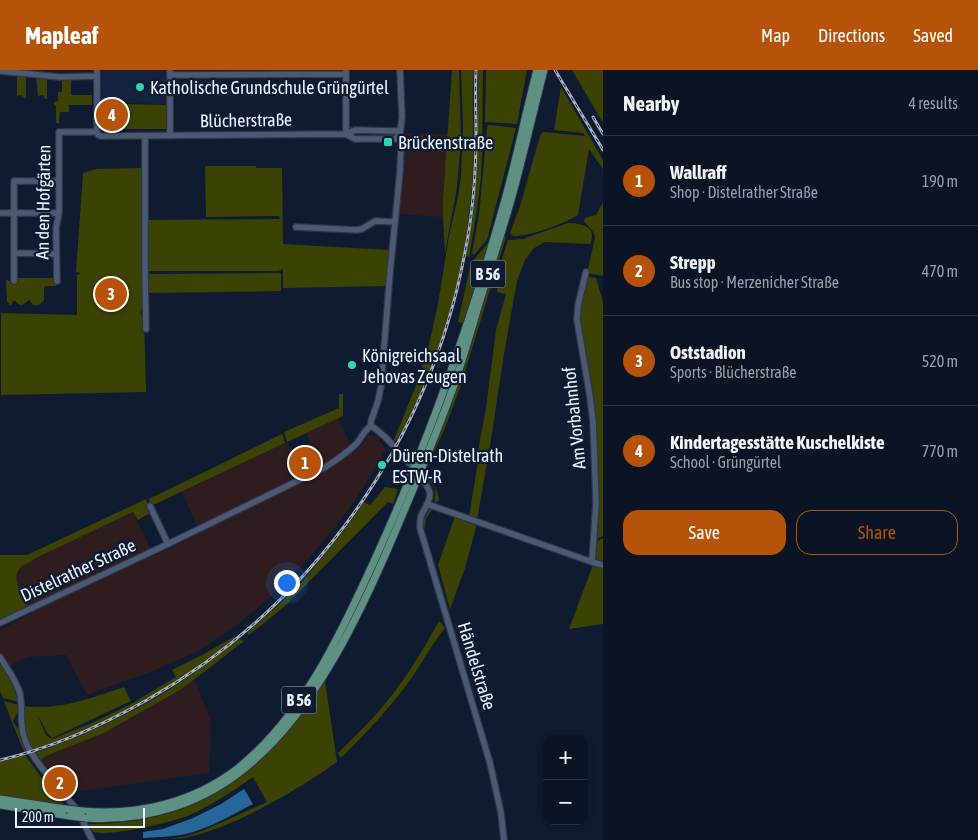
<!DOCTYPE html>
<html lang="en">
<head>
<meta charset="utf-8">
<style>
	:root { --surface:#0a1425; --page:#182132; --text:#f1f3f6; --muted:#999ea7; --line:#2a3342; --accent:#b45309 }
	body { margin:0; font-family:"Asap Condensed",sans-serif; background:var(--page); color:var(--text) }
	.controls { position:absolute; right:15px; bottom:15px; display:grid; overflow:hidden; border-radius:10px; box-shadow:0 2px 8px #0003 }
	.controls button { width:45px; height:45px; display:grid; place-items:center; padding:0; border:0; border-bottom:1px solid var(--line); background:var(--surface); color:var(--text); font:25px sans-serif }
	.scale { position:absolute; left:15px; bottom:12px; width:130px; box-sizing:border-box; padding-left:5px; border:2px solid #ebf2ff; border-top:0; font-size:14px; line-height:18px; white-space:nowrap; color:#ebf2ff; -webkit-text-stroke:4px #0e1b31; paint-order:stroke }
	.you { position:absolute; left:286px; top:512px; width:18px; height:18px; margin:-12px; border:4px solid #fff; border-radius:50%; background:#1a73e8; box-shadow:0 0 0 8px #1a73e833 }
	.badge { display:grid; place-items:center; width:32px; height:32px; border-radius:50%; background:var(--accent); color:#fff; font-size:16px; font-weight:700 }
	.pin { position:absolute; translate:-50% -50%; border:2px solid #fff; box-shadow:0 1px 5px #0006 }
	.list { margin:0; padding:0; list-style:none }
	h2 { display:flex; justify-content:space-between; align-items:center; height:65px; margin:0; padding:0 20px; font-size:21px }
	h2 small { font-size:16px; font-weight:400; color:var(--muted) }
	.list li { display:grid; grid-template-columns:32px 1fr auto; gap:15px; align-items:center; box-sizing:border-box; height:90px; padding:0 20px; border-top:1px solid var(--line) }
	.list b { display:block; font-size:19px; white-space:nowrap }
	.list p { margin:0; font-size:16px; white-space:nowrap; color:var(--muted) }
	.list em { font-size:16px; font-style:normal; color:var(--muted) }
	.actions { display:flex; gap:10px; padding:15px 20px }
	.actions a { flex:1; padding:11px 0; border:1px solid var(--accent); border-radius:15px; text-align:center; font-size:18px; color:var(--accent) }
	.actions .main { background:var(--accent); color:#fff }
	.map { position:relative; flex:none; width:603px; height:770px; overflow:hidden }
	header { display:flex; align-items:center; gap:30px; box-sizing:border-box; height:70px; padding:0 25px; background:var(--accent); color:#fff }
	header strong { font-size:24px }
	nav { display:flex; gap:28px; margin-inline-start:auto; font-size:18px }
	main { display:flex }
	aside { flex:1; background:var(--surface) }
	.map>svg:first-child { display:block }
	.commercial { fill:#2f1c1e }
	.built { fill:#13233f }
	.green { fill:#3c4204 }
	.water { fill:#276698 }
	.lines { fill:none; stroke-linecap:round; stroke-linejoin:round }
	.minor-casing { stroke:#2f3446; stroke-width:8 }
	.major-casing { stroke:#2f3446; stroke-width:9 }
	.minor { stroke:#4a5a74; stroke-width:5.5 }
	.major { stroke:#5e9084; stroke-width:7 }
	.rail-casing { stroke:#a7b0c0; stroke-width:3 }
	.rail { stroke:#0e1b31; stroke-width:1; stroke-dasharray:4; stroke-linecap:butt }
	.major-bridge-casing { stroke:#2f3446; stroke-width:9; stroke-linecap:butt }
	.major-bridge { stroke:#5e9084; stroke-width:7 }
	.poi-dot { fill:#30d4aa; stroke:#0e1b31; stroke-width:2 }
	.labels { text-anchor:middle; dominant-baseline:central; stroke-width:4.5; stroke-linejoin:round; paint-order:stroke }
	.shield { fill:#0e1b31; stroke:#a9b2c1; stroke-width:1 }
	.shield-label { font-size:16px; font-weight:bold; fill:#ebf2ff }
	.poi-label { font-size:18px; fill:#ebf2ff; stroke:#0e1b31; text-anchor:start }
	.street-label { font-size:18px; fill:#ebf2ff; stroke:#0e1b31 }
</style>
</head>
<body>
<header>
<strong>Mapleaf</strong>
<nav><a>Map</a><a>Directions</a><a>Saved</a></nav>
</header>
<main>
<div class="map">
<svg width="603" height="770" viewBox="0 0 603 770">
	<rect width="100%" height="100%" fill="#0e1b31"/>
	<path class="commercial" d="M405,63L448,64L443,147L398,144L404,88Z
		M338,348L350,373L357,380L368,366L372,365L377,367L386,379L362,420L338,454L303,494L278,520L241,552L199,581L153,601L87,625L66,585L27,587L9,597L0,583V560L32,543L17,515L16,507L18,502L21,497L36,488L133,442L154,486L200,463L182,422L287,372L294,384L311,376L306,363Z
		M194,609L211,650L209,703L68,723L41,690L46,686L104,663L180,620Z"/>
	<path class="built" d="M102,0H166V34L123,33V61H101V59H103V57H101L100,11H102Z"/>
	<path class="green" d="M452,0H459L461,71L457,117L445,183L443,147V129Z
		M461,0H474C471,34 475,69 473,103C468,181 450,260 417,331C410,344 404,359 396,371L394,370L415,318L429,275L438,234L449,166L458,127L461,106L463,56Z
		M478,0H483L482,82L481,107L476,146L469,187L466,186L474,140L477,91Z
		M486,0H527L517,54L485,52Z
		M572,0H603V53Z
		M17,6H26V29L21,25L17,26Z
		M36,7L47,8V29H45L43,25L38,26Z
		M62,9H71V25H92V35H69V42H60L59,53H56V36L54,35V32L58,31V22H62Z
		M561,17L603,90V99L589,79L578,145C566,153 528,167 513,166L510,163L520,136L540,66L542,63L544,62L585,66L583,63L554,60Z
		M123,34L167,35V59H123Z
		M489,55L516,58L487,170L474,185L472,183L479,145L483,103L487,57Z
		M205,96H256V98H282L283,174L390,180L387,216L283,218V199L278,201H148L146,200V151L148,150L280,149L279,146L206,147Z
		M143,98V198C141,203 140,205 144,209V239L141,241L140,244L144,247L146,322L1,325V243L77,245V205L81,203L76,202L83,103L96,99Z
		M603,132V206L587,203L595,168C594,159 588,158 584,151L585,148L596,145Z
		M568,153C575,153 587,154 591,161C593,165 591,170 591,174L544,172L533,179L525,190L517,211L504,284L490,376L477,450L469,446L478,392L479,375L486,338L496,260L506,224L497,222L501,192L508,170L523,169Z
		M503,166L506,167L461,315L445,358L429,393H427Z
		M489,172L463,253L458,252L471,193Z
		M281,203V221L149,223V204Z
		M588,207L596,208L603,232V466L595,470L597,391L578,250L586,209Z
		M16,208H52L56,210V216H45L44,218V230L39,235H33L29,230L22,235L18,234L14,230L11,235H10L7,231L6,210L14,212Z
		M339,324H343V346L287,372L284,362L339,338Z
		M282,364L285,373L151,436L150,434L149,429Z
		M426,396L428,399C428,411 439,418 439,430L435,433C434,429 436,424 435,419C433,413 427,409 424,404Z
		M385,417L398,419L393,434L388,432L285,536L263,554L249,565L247,563L297,518L348,455L364,432L370,435Z
		M146,429L152,442L138,450L133,442L36,488C32,491 27,493 22,496C9,507 22,525 28,536L0,550V485H27Z
		M430,438H433L426,449L424,461L459,575L457,574L422,459L423,452Z
		M455,446L477,454L465,498L450,539L438,495Z
		M603,468V492L596,490L595,489V472Z
		M593,495L603,497V554L569,559Z
		M439,551L445,558C431,575 421,595 408,613C388,640 365,664 341,688L338,683C354,667 370,652 384,635C406,609 423,580 439,551Z
		M235,566L234,569C209,587 185,607 158,623C119,647 75,665 32,680L25,664L23,636C58,641 91,628 124,617L131,631L52,668L47,663L40,649H39L46,665L52,669L92,653L131,634L176,607L172,600L202,585Z
		M239,569L244,571L208,599L180,620L104,663L46,686L41,690L35,683C82,665 128,646 170,619C194,604 216,586 239,569Z
		M0,591C8,604 17,616 19,632L3,628L0,621Z
		M325,611L337,692C301,718 215,770 170,769L186,766L202,761L267,732L253,707C233,721 212,735 190,745C173,752 111,767 94,762C92,761 90,759 88,758L86,754C166,754 225,731 279,671C296,653 310,631 325,611Z
		M4,631L19,635V639L13,651C15,656 19,658 20,663C23,669 24,675 27,681L25,682L21,675Z
		M25,685L48,716L64,734L63,736L0,726V691Z"/>
	<path class="water" d="M244,719L253,734C234,744 213,756 193,762C177,767 159,767 143,768V762L163,759L193,748L221,734Z"/>
	<g class="lines">
		<defs>
			<path id="minor" d="M97,0V62L98,65L101,66L346,64L355,60L393,61H397L400,65
				M170,0V66
				M0,1L60,7L97,6
				M170,5L346,4
				M346,64V0
				M346,64L355,69H395L400,65
				M145,66V203L146,259
				M0,143H59
				M296,157L357,160L362,159L375,151L395,152
				M15,183L56,184
				M586,202L578,235L577,250L590,327L593,351L596,433L592,492
				M14,211V111H59
				M57,211L56,158L59,143V62H97
				M371,356C383,362 429,412 430,424C430,432 424,439 421,446C420,450 420,454 420,458L490,693L501,743L504,770
				M371,356V351L378,331L381,316L390,203L400,101L401,77L400,65L402,47L400,0
				M427,434L592,492L603,495
				M150,436L168,474
				M0,553L168,474L324,398C335,391 346,384 356,374C361,369 364,360 371,356
				M0,587C7,599 17,611 20,624C23,639 19,656 25,670C32,690 59,718 73,735L78,741L92,770"/>
			<path id="major" d="M0,729L66,739
				M0,735L70,746
				M82,741C137,746 192,733 237,699C303,646 341,564 375,489C427,375 469,257 503,137C516,92 525,45 537,0
				M86,748C147,752 205,733 251,693C316,638 360,544 393,467C415,415 438,362 456,309C464,285 471,261 478,237C488,204 499,171 509,137C522,92 532,46 544,0"/>
		</defs>
		<use href="#minor" class="minor-casing"/>
		<use href="#major" class="major-casing"/>
		<use href="#minor" class="minor"/>
		<use href="#major" class="major"/>
		<defs>
			<path id="rail" d="M555,0L603,80
				M593,47L603,64
				M0,690C52,678 101,656 147,630C314,535 430,370 465,182C473,143 476,103 476,64C476,43 475,21 476,0"/>
		</defs>
		<use href="#rail" class="rail-casing"/>
		<use href="#rail" class="rail"/>
		<defs>
			<path id="major-bridge" d="M66,739L82,741
				M70,746L86,748"/>
		</defs>
		<use href="#major-bridge" class="major-bridge-casing"/>
		<use href="#major-bridge" class="major-bridge"/>
	</g>
	<g class="poi-dot">
		<circle cx="140" cy="17" r="5"/>
		<rect x="383" y="67" width="10" height="10" rx="2.5"/>
		<circle cx="352" cy="295" r="5"/>
		<circle cx="382" cy="395" r="5"/>
	</g>
	<g class="labels">
		<g class="shield">
			<rect x="470.5" y="190.5" width="35" height="27" rx="4"/>
			<rect x="281.5" y="616.5" width="35" height="27" rx="4"/>
		</g>
		<g class="shield-label">
			<text x="488" y="204">B 56</text>
			<text x="299" y="630">B 56</text>
		</g>
		<g class="poi-label">
			<text x="150" y="17">Katholische Grundschule Grüngürtel</text>
			<text x="398" y="72">Brückenstraße</text>
			<text x="362" y="285">Königreichsaal<tspan x="362" dy="21">Jehovas Zeugen</tspan></text>
			<text x="392" y="385">Düren-Distelrath<tspan x="392" dy="21">ESTW-R</tspan></text>
		</g>
		<g class="street-label">
			<text transform="translate(246 50) rotate(-1)">Blücherstraße</text>
			<text transform="translate(43 132) rotate(-89)">An den Hofgärten</text>
			<text transform="translate(574 348) rotate(-96)">Am Vorbahnhof</text>
			<text transform="translate(78 500) rotate(-25)">Distelrather Straße</text>
			<text transform="translate(477 596) rotate(73)">Händelstraße</text>
		</g>
	</g>
</svg>
<div class="controls">
<button>+</button>
<button>−</button>
</div>
<div class="scale">200 m</div>
<div class="you"></div>
<div class="pin badge" style="left:305px;top:393px">1</div>
<div class="pin badge" style="left:60px;top:713px">2</div>
<div class="pin badge" style="left:111px;top:224px">3</div>
<div class="pin badge" style="left:112px;top:45px">4</div>
</div>
<aside>
<h2>Nearby<small>4 results</small></h2>
<ul class="list">
<li><span class="badge">1</span><div><b>Wallraff</b><p>Shop · Distelrather Straße</p></div><em>190 m</em></li>
<li><span class="badge">2</span><div><b>Strepp</b><p>Bus stop · Merzenicher Straße</p></div><em>470 m</em></li>
<li><span class="badge">3</span><div><b>Oststadion</b><p>Sports · Blücherstraße</p></div><em>520 m</em></li>
<li><span class="badge">4</span><div><b>Kindertagesstätte Kuschelkiste</b><p>School · Grüngürtel</p></div><em>770 m</em></li>
</ul>
<div class="actions"><a class="main">Save</a><a>Share</a></div>
</aside>
</main>
</body>
</html>
